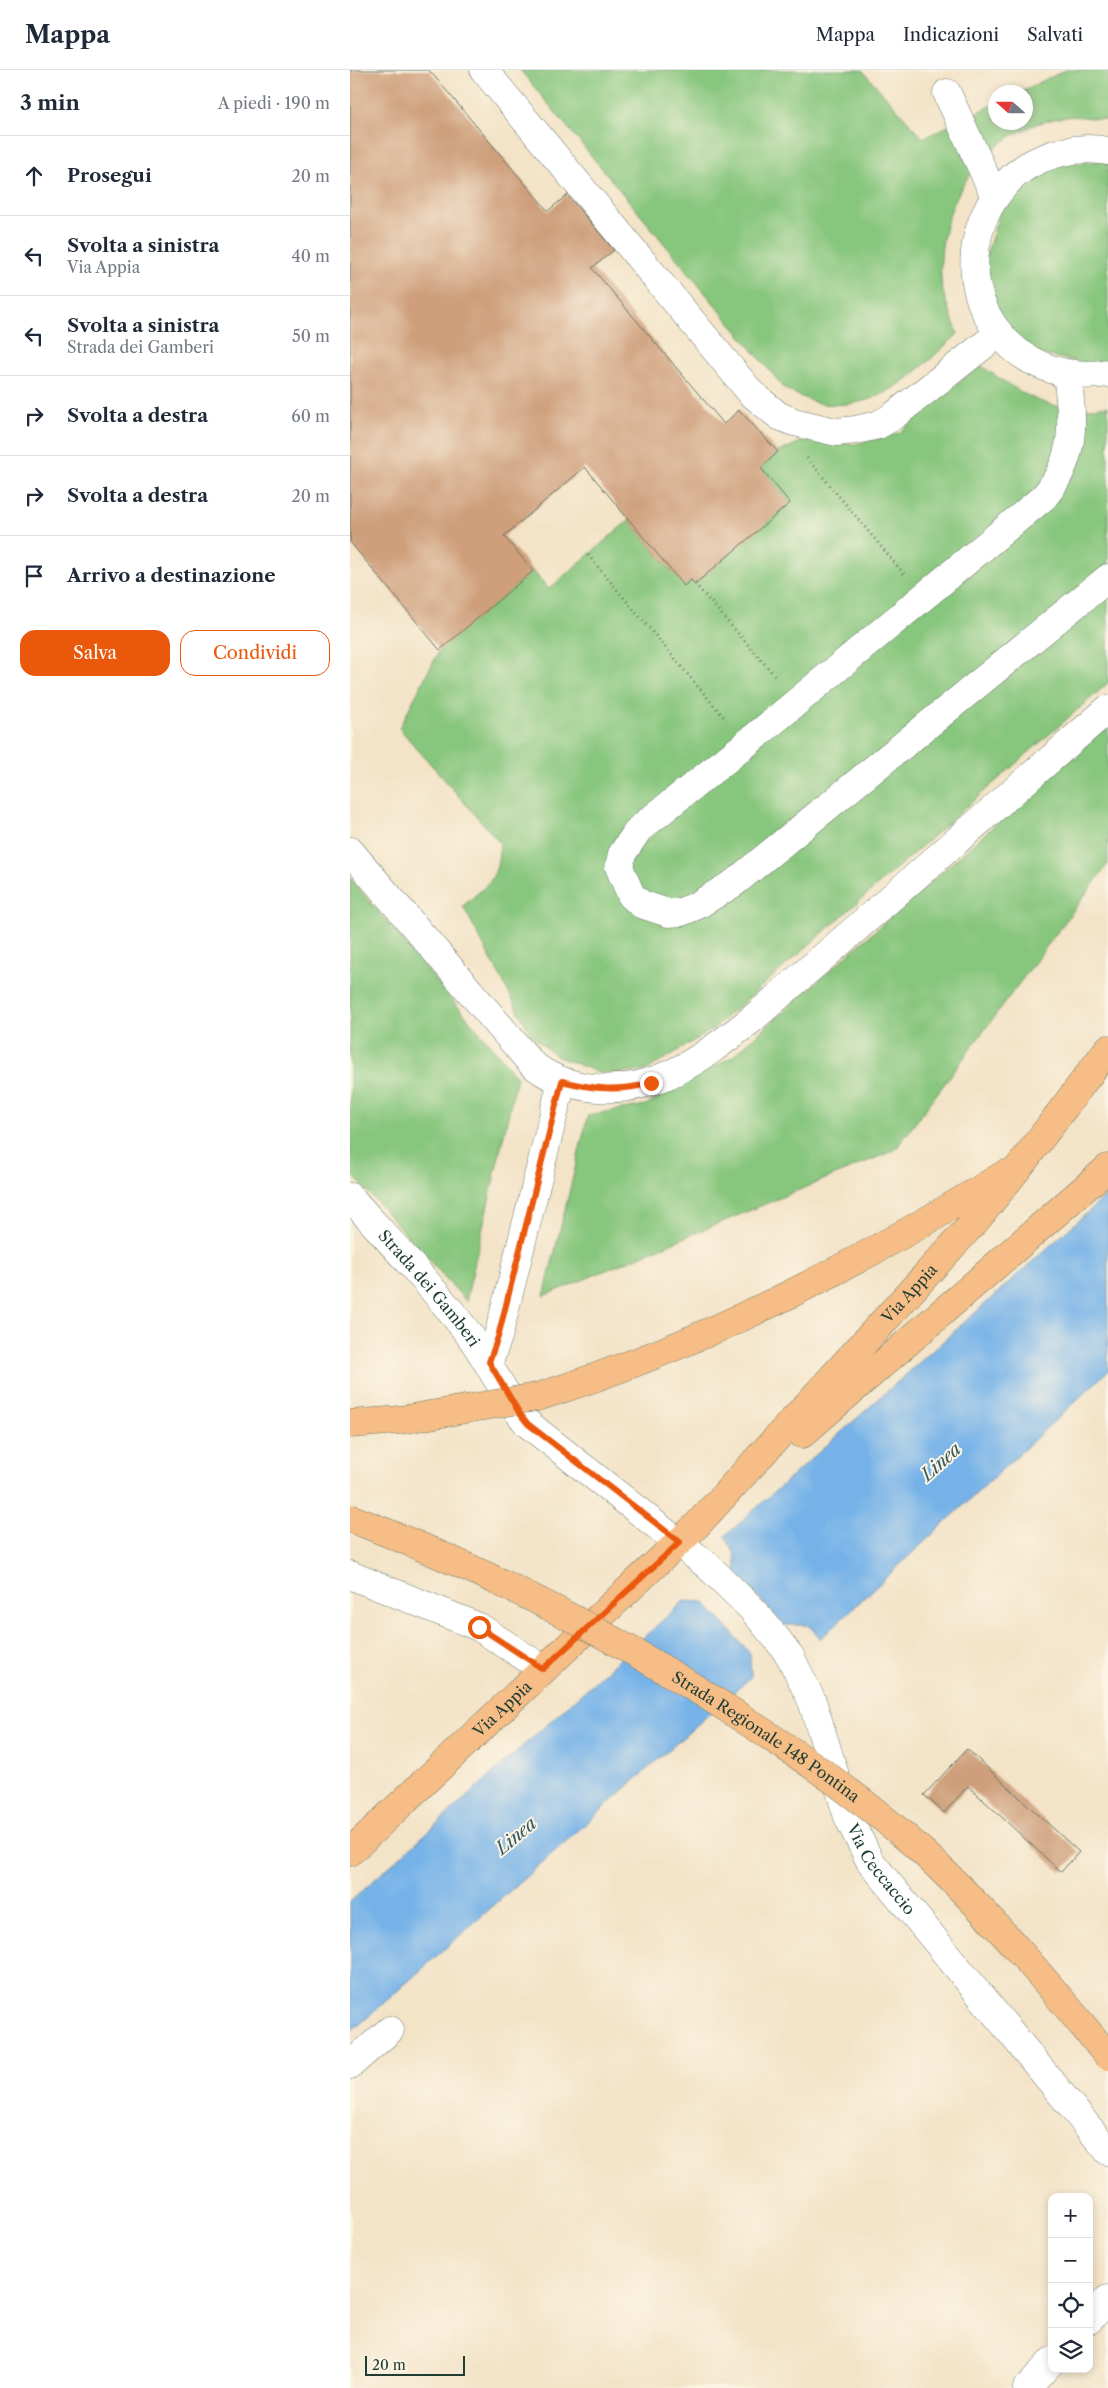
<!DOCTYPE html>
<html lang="it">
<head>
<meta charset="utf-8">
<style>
	:root { --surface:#fff; --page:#f2f2f3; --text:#1f2937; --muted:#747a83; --line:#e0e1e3; --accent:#ea580c }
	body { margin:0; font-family:"Libre Caslon Text",serif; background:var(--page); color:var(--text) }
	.controls { position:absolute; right:15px; bottom:15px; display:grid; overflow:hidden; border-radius:10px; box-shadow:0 2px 8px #0003 }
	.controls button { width:45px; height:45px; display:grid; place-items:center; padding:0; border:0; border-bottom:1px solid var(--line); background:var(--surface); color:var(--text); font:25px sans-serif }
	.compass { position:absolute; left:638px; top:15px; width:45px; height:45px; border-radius:50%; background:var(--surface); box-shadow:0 2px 8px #0003; rotate:291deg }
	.scale { position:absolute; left:15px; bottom:12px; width:100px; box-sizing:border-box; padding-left:5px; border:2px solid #1f3d34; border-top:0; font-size:14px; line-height:18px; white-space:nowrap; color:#1f3d34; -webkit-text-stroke:4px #fcf5e5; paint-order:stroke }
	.stop { position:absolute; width:15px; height:15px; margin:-11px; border:4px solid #ea580c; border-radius:50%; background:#fff }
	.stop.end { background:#ea580c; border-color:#fff; box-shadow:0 1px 5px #0008 }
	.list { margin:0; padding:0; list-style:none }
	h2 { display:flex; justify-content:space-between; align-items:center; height:65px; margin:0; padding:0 20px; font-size:21px }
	h2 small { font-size:16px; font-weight:400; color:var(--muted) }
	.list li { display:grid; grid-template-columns:32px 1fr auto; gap:15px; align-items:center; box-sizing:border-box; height:80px; padding:0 20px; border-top:1px solid var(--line) }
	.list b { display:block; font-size:19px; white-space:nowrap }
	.list p { margin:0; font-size:16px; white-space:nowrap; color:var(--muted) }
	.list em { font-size:16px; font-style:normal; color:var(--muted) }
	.actions { display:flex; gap:10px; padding:15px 20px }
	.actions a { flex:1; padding:11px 0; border:1px solid var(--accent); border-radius:15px; text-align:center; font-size:18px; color:var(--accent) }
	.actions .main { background:var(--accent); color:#fff }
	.icon { flex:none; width:28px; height:28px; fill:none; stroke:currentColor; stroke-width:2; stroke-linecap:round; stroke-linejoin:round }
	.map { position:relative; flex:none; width:758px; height:2318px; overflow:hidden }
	header { display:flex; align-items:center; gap:30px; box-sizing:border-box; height:70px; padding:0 25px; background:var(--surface); border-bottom:1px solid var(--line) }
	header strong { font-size:24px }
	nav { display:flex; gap:28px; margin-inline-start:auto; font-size:18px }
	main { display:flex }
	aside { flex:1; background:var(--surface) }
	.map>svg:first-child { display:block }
	.green { fill:#87c67d; stroke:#538258 }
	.water { fill:#76b2e8; stroke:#4a788e }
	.building { fill:#ce9f7a }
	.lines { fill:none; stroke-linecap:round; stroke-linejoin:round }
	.minor-casing { stroke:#697767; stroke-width:29 }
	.major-casing { stroke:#697767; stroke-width:29 }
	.path { stroke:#697767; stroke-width:3; stroke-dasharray:1 4; stroke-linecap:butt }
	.minor { stroke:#fff; stroke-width:28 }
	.major { stroke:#f6be86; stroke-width:28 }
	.major-bridge-casing { stroke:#697767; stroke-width:29; stroke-linecap:butt }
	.major-bridge { stroke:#f6be86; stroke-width:28 }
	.route { stroke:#ea580c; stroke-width:6 }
	.labels { text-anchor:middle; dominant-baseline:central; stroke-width:4; stroke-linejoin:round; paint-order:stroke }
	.street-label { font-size:16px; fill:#1f3d34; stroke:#fcf5e5 }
	.water-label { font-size:18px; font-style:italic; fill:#355a61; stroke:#fcf5e5 }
</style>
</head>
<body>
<header>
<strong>Mappa</strong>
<nav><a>Mappa</a><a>Indicazioni</a><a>Salvati</a></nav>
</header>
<main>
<aside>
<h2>3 min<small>A piedi · 190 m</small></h2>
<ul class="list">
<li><svg class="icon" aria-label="ahead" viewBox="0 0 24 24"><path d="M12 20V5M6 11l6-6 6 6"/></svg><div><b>Prosegui</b></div><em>20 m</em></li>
<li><svg class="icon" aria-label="left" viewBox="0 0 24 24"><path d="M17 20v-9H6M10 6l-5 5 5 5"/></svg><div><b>Svolta a sinistra</b><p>Via Appia</p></div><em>40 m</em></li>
<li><svg class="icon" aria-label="left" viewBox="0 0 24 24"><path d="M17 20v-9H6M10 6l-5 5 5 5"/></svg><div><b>Svolta a sinistra</b><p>Strada dei Gamberi</p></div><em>50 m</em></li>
<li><svg class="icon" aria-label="right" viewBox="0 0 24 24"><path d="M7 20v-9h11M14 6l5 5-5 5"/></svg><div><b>Svolta a destra</b></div><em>60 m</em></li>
<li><svg class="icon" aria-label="right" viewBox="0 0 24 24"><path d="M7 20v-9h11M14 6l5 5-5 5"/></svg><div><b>Svolta a destra</b></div><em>20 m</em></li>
<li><svg class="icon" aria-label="arrive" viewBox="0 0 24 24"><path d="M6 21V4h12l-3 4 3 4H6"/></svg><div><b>Arrivo a destinazione</b></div></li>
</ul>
<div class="actions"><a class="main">Salva</a><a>Condividi</a></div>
</aside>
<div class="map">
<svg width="758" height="2318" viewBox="0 0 758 2318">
	<rect width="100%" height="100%" fill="#fcf5e5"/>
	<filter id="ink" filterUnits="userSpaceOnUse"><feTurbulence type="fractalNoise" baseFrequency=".02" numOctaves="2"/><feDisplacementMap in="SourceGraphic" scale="10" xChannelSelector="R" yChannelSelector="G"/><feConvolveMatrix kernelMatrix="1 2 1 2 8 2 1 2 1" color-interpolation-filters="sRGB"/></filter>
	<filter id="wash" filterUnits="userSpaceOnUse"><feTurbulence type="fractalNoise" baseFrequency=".0096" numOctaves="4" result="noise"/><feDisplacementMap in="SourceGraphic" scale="20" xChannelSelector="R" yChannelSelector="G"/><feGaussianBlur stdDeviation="1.12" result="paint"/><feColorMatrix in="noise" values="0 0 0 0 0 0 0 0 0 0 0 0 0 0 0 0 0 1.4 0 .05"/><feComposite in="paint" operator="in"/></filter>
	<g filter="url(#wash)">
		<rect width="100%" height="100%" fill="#f3e3c7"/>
		<path class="green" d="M170,0H512L573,68L645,34L646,52H676V22H669L716,0H758V50C745,49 729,45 716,47C635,58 586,131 591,209C591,225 603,248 608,264C567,300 535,340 474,334C462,333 447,324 435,319Z
			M758,90V295L754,297L680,282L646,246L632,198L655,127L694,96Z
			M630,295C677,327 698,345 758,336V613L363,959L295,1001L253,1004L206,986L181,965L113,836C141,811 147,812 150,773L49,658L90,579L183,501L199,519L279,450L334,516L341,510L345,514L440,433L411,398L428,382L458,369L505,374L549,363Z
			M758,655V794L545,1080L194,1226L238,1045L296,1035L382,987Z
			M0,808L167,1007L116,1231L0,1102Z"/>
		<path class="water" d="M758,1124V1301L470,1569L459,1555H434L387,1505L385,1484L375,1466Z
			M334,1531L354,1532L400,1583L401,1607L0,1963V1832Z"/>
		<g id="blocks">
			<path class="building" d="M0,0H79L198,141L217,125L264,180L242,198L374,354L389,340L428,382L411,398L440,433L345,514L341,510L334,516L235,397L154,466L183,501L90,580L0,472Z
				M617,1679L729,1782L711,1802L618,1716L594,1743L574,1725Z"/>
		</g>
	</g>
	<g filter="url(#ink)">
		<use href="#blocks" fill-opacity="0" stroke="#697767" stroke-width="1"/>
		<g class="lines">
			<defs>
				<g id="minor">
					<path d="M134,0L402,324L429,346L444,352L486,362L506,360L528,355L542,347L648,264"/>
					<path d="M597,23L645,127"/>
					<path d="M758,81C736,77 712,80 691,89C669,98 651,116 639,137C593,223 662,319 758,303"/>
					<path d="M717,305C724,352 726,388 694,427L396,674L289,759L272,784L269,797L281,825L291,834L318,843L331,842L346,836L384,813L758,508"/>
					<path d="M0,781L182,994C198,1007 216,1014 237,1017C303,1027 352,988 401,950L758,639"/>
					<path id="s1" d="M0,1127C41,1173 84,1218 121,1267C141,1295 155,1328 178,1354L358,1496L402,1539L427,1569L440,1586L462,1631L498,1747L520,1791L758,2081"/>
					<path d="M139,1292L148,1267L212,1011"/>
					<path d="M0,1505L129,1557L193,1599"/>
					<path d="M0,1995L40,1960"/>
					<path d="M739,2250L758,2229"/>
					<path d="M677,2318L702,2291"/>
				</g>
				<g id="major">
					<path d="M187,1327C353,1275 507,1195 655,1104"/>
					<path d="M452,1364L758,1098"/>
					<path id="s2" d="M0,1782L347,1455L629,1147L673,1092L758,979"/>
				</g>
			</defs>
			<use href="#minor" class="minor-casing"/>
			<use href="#major" class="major-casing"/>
			<path class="path" d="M457,388L554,504
				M238,485L376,650
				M345,514L427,608"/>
			<use href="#minor" class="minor"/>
			<use href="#major" class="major"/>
			<defs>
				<g id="major-bridge">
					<path d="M0,1354L50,1350L187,1327"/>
					<path id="s3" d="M0,1448C143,1503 280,1573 407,1658C467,1697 525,1738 577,1786C643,1847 701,1917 758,1986"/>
				</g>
			</defs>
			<use href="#major-bridge" class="major-bridge-casing"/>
			<use href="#major-bridge" class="major-bridge"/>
		</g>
	</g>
	<g class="lines" filter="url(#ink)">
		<path class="route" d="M129,1557L193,1599L330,1472L178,1354L170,1344L139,1292L148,1267L212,1011C242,1019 270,1022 301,1013"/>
	</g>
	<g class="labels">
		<g class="street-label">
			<text stroke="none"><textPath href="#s1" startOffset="121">Strada dei Gamberi</textPath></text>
			<text stroke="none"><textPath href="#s2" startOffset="791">Via Appia</textPath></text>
			<text stroke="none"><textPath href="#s2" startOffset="209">Via Appia</textPath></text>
			<text stroke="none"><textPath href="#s3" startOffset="471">Strada Regionale 148 Pontina</textPath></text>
			<text stroke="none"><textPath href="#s1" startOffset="874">Via Ceccaccio</textPath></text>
		</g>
		<g class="water-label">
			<text transform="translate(591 1392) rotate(-42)">Linea</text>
			<text transform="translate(166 1766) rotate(-40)">Linea</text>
		</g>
	</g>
</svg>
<div class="controls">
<button>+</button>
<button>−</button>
<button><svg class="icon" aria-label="locate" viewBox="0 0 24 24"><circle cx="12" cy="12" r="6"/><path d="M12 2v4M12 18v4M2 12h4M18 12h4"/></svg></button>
<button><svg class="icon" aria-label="layers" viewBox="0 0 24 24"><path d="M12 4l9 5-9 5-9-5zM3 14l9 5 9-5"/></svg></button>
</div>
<svg class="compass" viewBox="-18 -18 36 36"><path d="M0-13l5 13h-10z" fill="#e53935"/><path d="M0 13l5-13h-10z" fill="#747a83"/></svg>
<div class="scale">20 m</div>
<div class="stop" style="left:129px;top:1557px"></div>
<div class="stop end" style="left:301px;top:1013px"></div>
</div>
</main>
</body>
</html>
